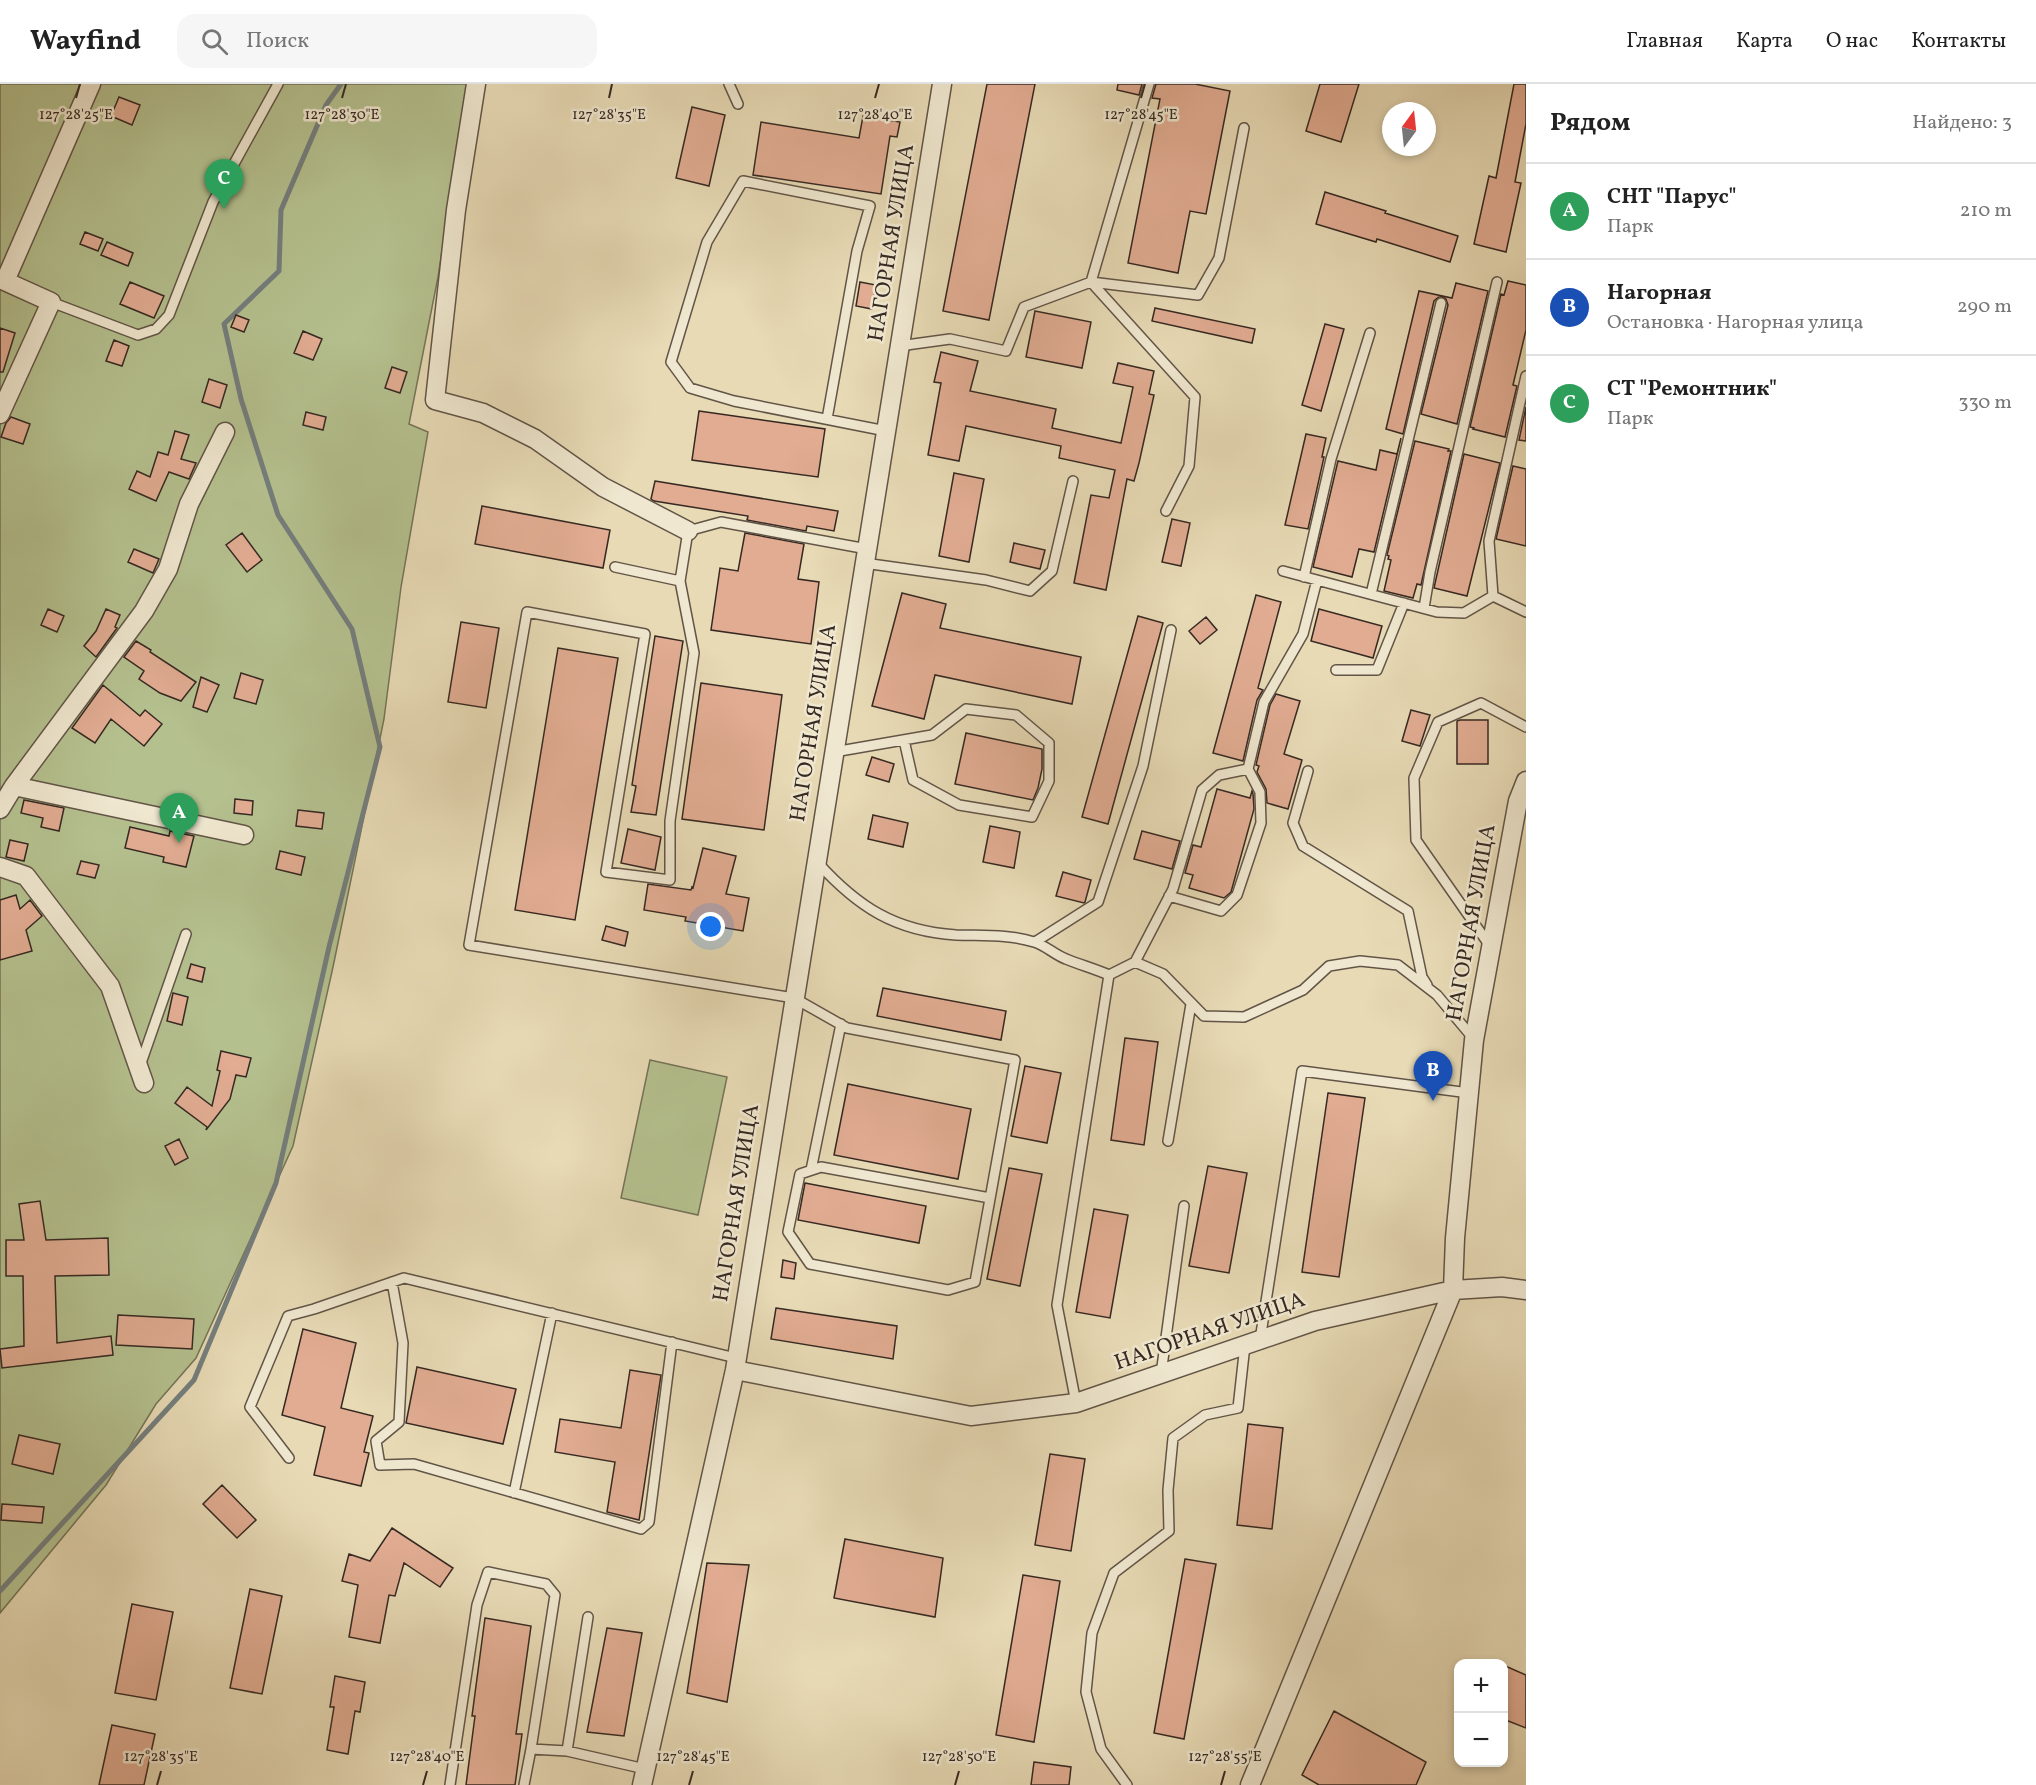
<!DOCTYPE html>
<html lang="ru">
<head>
<meta charset="utf-8">
<style>
	:root { --surface:#fff; --page:#f6f6f6; --text:#222; --muted:#767676; --line:#e0e0e0; --accent:#8f2418 }
	body { margin:0; font-family:Vollkorn,serif; background:var(--page); color:var(--text) }
	.controls { position:absolute; right:18px; bottom:18px; display:grid; overflow:hidden; border-radius:12px; box-shadow:0 3px 9px #0003 }
	.controls button { width:54px; height:54px; display:grid; place-items:center; padding:0; border:0; border-bottom:2px solid var(--line); background:var(--surface); color:var(--text); font:30px sans-serif }
	.compass { position:absolute; left:1382px; top:18px; width:54px; height:54px; border-radius:50%; background:var(--surface); box-shadow:0 3px 9px #0003; rotate:15deg }
	.you { position:absolute; left:711px; top:843px; width:21px; height:21px; margin:-15px; border:4px solid #fff; border-radius:50%; background:#1a73e8; box-shadow:0 0 0 9px #1a73e833 }
	.badge { display:grid; place-items:center; width:39px; height:39px; border-radius:50%; background:var(--accent); color:#fff; font-size:20px; font-weight:700 }
	.pin { position:absolute; translate:-50% -50px; filter:drop-shadow(0 2px 3px #0008) }
	.pin::after { content:''; position:absolute; top:32px; width:21px; height:18px; background:inherit; clip-path:polygon(0 0,100% 0,50% 100%) }
	.list { margin:0; padding:0; list-style:none }
	h2 { display:flex; justify-content:space-between; align-items:center; height:78px; margin:0; padding:0 24px; font-size:26px }
	h2 small { font-size:20px; font-weight:400; color:var(--muted) }
	.list li { display:grid; grid-template-columns:39px 1fr auto; gap:18px; align-items:center; box-sizing:border-box; height:96px; padding:0 24px; border-top:2px solid var(--line) }
	.list b { display:block; font-size:22px; white-space:nowrap }
	.list p { margin:0; font-size:20px; white-space:nowrap; color:var(--muted) }
	.list em { font-size:20px; font-style:normal; color:var(--muted) }
	.icon { flex:none; width:33px; height:33px; fill:none; stroke:currentColor; stroke-width:2; stroke-linecap:round; stroke-linejoin:round }
	.map { position:relative; flex:none; width:1526px; height:1701px; overflow:hidden }
	header { display:flex; align-items:center; gap:36px; box-sizing:border-box; height:84px; padding:0 30px; background:var(--surface); border-bottom:2px solid var(--line) }
	header strong { font-size:28px }
	nav { display:flex; gap:33px; margin-inline-start:auto; font-size:21px }
	.search { width:420px; height:54px; background:var(--page); display:flex; align-items:center; gap:15px; box-sizing:border-box; padding:0 21px; border-radius:18px; color:var(--muted); font-size:22px }
	main { display:flex }
	aside { flex:1; background:var(--surface) }
	.map>svg:first-child { display:block }
	.green { fill:#b4c08e; stroke:#757458; stroke-width:1.5 }
	.lines { fill:none; stroke-linecap:round; stroke-linejoin:round }
	.stream { stroke:#747e7d; stroke-width:5 }
	.building { fill:#e1ac92; stroke:#362922; stroke-width:1.5 }
	.lane-casing { stroke:#625547; stroke-width:12 }
	.street-casing { stroke:#625547; stroke-width:21 }
	.lane { stroke:#efe7cf; stroke-width:9 }
	.street { stroke:#efe7cf; stroke-width:18 }
	.ticks { fill:none; stroke:#362922; stroke-width:2 }
	.labels { text-anchor:middle; dominant-baseline:central; stroke-width:5; stroke-linejoin:round; paint-order:stroke }
	.street-label { font-size:22px; fill:#362922; stroke:#efe7cf }
	.ticks-label { font-size:15px; text-anchor:middle; fill:#362922; stroke:#efe7cf; stroke-width:5; stroke-linejoin:round; paint-order:stroke }
</style>
</head>
<body>
<header>
<strong>Wayfind</strong>
<div class="search"><svg class="icon" aria-label="search" viewBox="0 0 24 24"><circle cx="10" cy="10" r="6"/><path d="M15 15l6 6"/></svg>Поиск</div>
<nav><a>Главная</a><a>Карта</a><a>О нас</a><a>Контакты</a></nav>
</header>
<main>
<div class="map">
<svg width="1526" height="1701" viewBox="0 0 1526 1701">
	<rect width="100%" height="100%" fill="#e7dab5"/>
	<filter id="stains"><feTurbulence type="fractalNoise" baseFrequency=".00333" numOctaves="4"/><feColorMatrix values="0 0 0 0 .2 0 0 0 0 .09 0 0 0 0 .02 0 0 0 .5 -.17"/></filter>
	<radialGradient id="worn" r=".72"><stop offset=".6" stop-color="#630" stop-opacity="0"/><stop offset="1" stop-color="#630" stop-opacity=".3"/></radialGradient>
	<path class="green" d="M0,0H468L438,193L409,340L428,348L401,503L384,635L333,883L293,1062L196,1274L156,1320L106,1401L0,1529Z
		M650,976L727,993L698,1131L621,1114Z"/>
	<g class="lines">
		<path class="stream" d="M0,1507L194,1296L276,1099L329,863L380,663L352,545L278,431L241,315L224,240L279,187L281,126L326,21L341,0"/>
	</g>
	<path class="building" d="M987,0H1035L989,236L943,227Z
		M1118,0H1142L1139,11L1117,6Z
		M1156,0H1195L1230,7L1206,130L1190,127L1178,189L1128,179L1160,15L1152,14Z
		M1320,0H1359L1341,58L1306,47Z
		M1514,0H1526V40L1515,98L1521,99L1506,168L1474,160L1489,92L1496,94Z
		M119,13L140,21L132,41L111,32Z
		M692,23L725,31L709,102L676,94Z
		M863,32L900,38L897,53L890,52L881,110L753,91L761,38L859,54Z
		M1325,108L1386,127L1385,129L1458,152L1450,178L1377,155L1376,158L1316,140Z
		M85,148L103,155L98,167L80,160Z
		M107,158L133,169L128,182L101,171Z
		M1508,197L1526,201V246L1513,301L1517,302L1505,353L1473,345L1474,344L1470,343L1501,210L1504,211Z
		M130,198L164,212L154,234L120,220Z
		M860,198L876,201L872,225L856,222Z
		M1456,199L1488,207L1457,340L1421,330L1448,221L1446,215L1440,212L1434,217L1403,350L1386,345L1419,207L1452,214Z
		M1155,224L1255,245L1252,259L1152,237Z
		M1035,227L1091,238L1082,284L1026,273Z
		M236,231L249,236L244,248L231,243Z
		M1325,240L1344,245L1321,327L1302,321Z
		M0,244L15,249L3,288H0Z
		M303,247L322,255L313,276L294,269Z
		M114,256L129,262L122,282L106,277Z
		M941,268L978,277L970,307L1056,325L1052,344L1121,359L1133,303L1113,299L1118,279L1154,287L1149,310L1154,311L1139,379L1134,397L1127,395L1106,506L1074,499L1091,411L1109,414L1115,386L1059,374L1061,362L966,342L959,377L928,371L941,299L934,298Z
		M392,283L407,288L400,309L385,304Z
		M209,295L227,301L220,324L202,318Z
		M1526,323V357L1519,356Z
		M699,327L825,345L818,393L692,376Z
		M306,328L326,333L323,346L303,341Z
		M11,333L30,340L23,360L1,353L6,339Z
		M175,347L189,351L181,375L196,379L189,395L169,388L156,417L129,405L137,387L150,393L158,368L168,371Z
		M1306,350L1326,354L1322,373H1324L1308,445L1285,441Z
		M1401,354L1374,468L1359,465L1352,493L1313,483L1338,377L1376,386L1380,366L1397,370Z
		M1415,357L1449,365L1448,367H1451L1421,501L1417,500L1413,514L1384,507L1391,476L1388,475L1389,472L1387,471Z
		M1464,370L1500,379L1467,512L1434,504Z
		M1513,382L1526,385V462L1496,455Z
		M954,389L984,395L969,478L939,472Z
		M655,397L838,427L834,447L807,442L806,447L747,436L748,432L654,417L651,415Z
		M482,422L610,446L603,484L475,460Z
		M1172,435L1190,439L1181,482L1162,478Z
		M242,449L262,476L247,488L226,461Z
		M745,449L804,460L798,495L819,498L811,560L711,546L720,484L738,487Z
		M1014,459L1045,466L1040,485L1010,478Z
		M134,465L159,475L153,489L128,478Z
		M902,509L946,520L940,544L1081,573L1072,620L935,591L924,635L872,622Z
		M1256,511L1281,518L1258,604L1263,606L1257,616L1243,677L1213,669Z
		M48,525L64,532L57,548L41,541Z
		M106,525L120,531L115,543L117,544L96,573L84,562L96,547Z
		M1319,525L1382,542L1373,574L1311,557Z
		M1138,532L1163,539L1108,740L1082,733Z
		M1206,533L1217,546L1200,560L1189,547Z
		M461,538L499,544L486,624L448,618Z
		M655,552L683,557L656,731L631,728L636,702L632,701Z
		M136,557L151,566L150,568L196,598L181,617L160,609L139,595L144,587L124,573Z
		M558,564L618,574L575,836L515,826Z
		M241,589L263,596L256,620L234,614Z
		M201,593L219,601L207,628L193,623Z
		M701,599L782,611L764,746L682,735Z
		M103,601L140,632L145,626L162,640L144,662L111,635L95,659L72,644Z
		M1276,610L1300,617L1284,670L1302,676L1288,725L1267,719L1266,705L1257,688L1259,682L1256,681L1270,621Z
		M1411,626L1430,631L1420,662L1402,657Z
		M1460,636H1488V680H1457V637Z
		M966,649L1042,665V685L1038,704L1033,716L955,700Z
		M872,673L894,680L889,698L866,691Z
		M1217,705L1250,714L1252,707L1253,710L1254,725L1231,808L1224,814L1189,804L1193,791L1185,789L1193,761L1201,763Z
		M235,715L253,717L252,731L234,729Z
		M24,716L64,724L59,747L41,743L43,734L21,729Z
		M298,726L324,729L322,745L296,742Z
		M873,731L908,739L903,763L868,755Z
		M990,742L1020,748L1014,784L983,778Z
		M130,743L169,752L170,747L194,752L186,783L163,778L164,773L125,764Z
		M628,745L661,753L655,786L621,779Z
		M1142,747L1180,757L1172,785L1134,775Z
		M10,756L28,760L24,777L6,773Z
		M703,764L736,772L726,810L749,814L743,847L685,837L686,833L644,826L648,800L691,806L692,803L693,804Z
		M280,767L305,773L301,791L276,785Z
		M81,777L99,781L95,794L77,790Z
		M1063,788L1091,796L1085,818L1084,819L1056,812Z
		M16,811L20,825L30,816L42,832L26,846L32,867L0,876V816Z
		M606,842L628,848L625,862L602,856Z
		M191,880L205,884L202,898L187,894Z
		M883,904L1006,927L1001,956L877,932Z
		M173,909L188,913L182,941L167,937Z
		M1125,954L1158,958L1144,1061L1111,1056Z
		M221,967L251,974L246,993L236,991L230,1015L206,1046L207,1043L175,1019L187,1003L212,1022L220,987L217,986Z
		M1025,982L1061,989L1047,1059L1011,1052Z
		M848,1000L971,1025L958,1095L834,1071Z
		M1328,1009L1365,1014L1339,1193L1302,1188Z
		M179,1055L188,1074L175,1081L165,1062Z
		M1208,1082L1247,1089L1229,1189L1189,1182Z
		M1009,1084L1042,1090L1020,1202L987,1195Z
		M805,1099L926,1122L919,1159L798,1136Z
		M40,1117L46,1156L108,1154L109,1191L55,1192L57,1259L111,1252L113,1271L2,1284L0,1265L24,1262L23,1192H6V1156H24L19,1120Z
		M1094,1125L1128,1131L1110,1234L1076,1228Z
		M783,1176L796,1179L794,1195L781,1193Z
		M776,1224L897,1242L893,1275L771,1255Z
		M118,1231L194,1235L192,1265L116,1261Z
		M303,1245L356,1259L341,1324L373,1332L364,1368L369,1369L361,1402L314,1391L325,1343L282,1331Z
		M417,1283L516,1305L503,1360L406,1339Z
		M630,1286L661,1291L639,1436L607,1428L615,1378L555,1368L560,1335L621,1344Z
		M1248,1340L1283,1344L1272,1445L1237,1441Z
		M19,1351L60,1360L53,1390L12,1380Z
		M1050,1370L1085,1375L1071,1467L1035,1461Z
		M222,1401L256,1436L237,1454L203,1420Z
		M2,1420L44,1423L42,1439L1,1436Z
		M392,1444L453,1484L440,1503L404,1479L395,1512L389,1511L380,1559L349,1553L358,1501L342,1497L349,1470L370,1477Z
		M845,1455L943,1474L935,1533L834,1514Z
		M1185,1475L1216,1480L1184,1655L1154,1649Z
		M707,1479L749,1481L727,1618L687,1609Z
		M1023,1491L1060,1497L1034,1658L996,1651Z
		M250,1505L282,1512L262,1610L230,1604Z
		M132,1520L173,1528L156,1616L115,1609Z
		M485,1534L531,1542L516,1650H522L515,1701H466L475,1632H472Z
		M607,1544L642,1549L624,1652L587,1648Z
		M1503,1581L1526,1591V1644L1503,1635Z
		M335,1592L365,1598L360,1628L355,1627L348,1670L327,1666L334,1623H330Z
		M1334,1627L1426,1678L1416,1701H1319L1302,1691Z
		M112,1641L155,1650L144,1701H99Z
		M1034,1678L1071,1683L1069,1701H1031Z"/>
	<g class="lines">
		<defs>
			<path id="lane" d="M729,0L738,20
				M51,218L138,251L156,245L169,231L213,118L278,0
				M899,262L950,255L1006,267L1024,223L1091,198L1149,0
				M827,335L857,167L870,122L743,97L707,158L671,278L690,304L734,317L886,347
				M1166,427L1189,382L1195,313L1091,198L1198,211L1219,174L1244,44
				M864,479L986,496L1030,507L1052,487L1073,397
				M615,483L680,497L694,569L670,737V796L606,788L645,550L527,528L469,861L794,914L847,944L1015,976L975,1198L948,1206L810,1180L788,1148L800,1090L821,1083L990,1114
				M1283,487L1437,528L1464,529L1493,512L1526,528
				M1304,493L1331,375L1370,249
				M680,497L688,447L721,438L867,465
				M1371,510L1441,219
				M1493,512L1489,457L1526,292
				M1424,524L1430,488L1497,198
				M1336,586H1377L1404,519
				M834,668L932,651L966,625L1016,631L1049,659V697L1032,733L959,721L913,696L904,656
				M1308,687L1293,739L1303,762L1408,827L1422,893L1427,901
				M818,779C858,823 895,847 956,851C982,852 1009,850 1034,858C1045,861 1055,871 1066,875C1081,881 1095,885 1109,891L1135,878L1163,890L1204,932L1244,933L1303,906L1329,882L1360,877L1398,881L1437,911L1473,954
				M1169,812L1221,827L1237,811L1261,739L1260,708L1248,685
				M1035,858L1098,818L1143,682L1171,546
				M1490,862L1416,756L1414,694L1438,638L1481,619L1526,643
				M1135,878L1173,805L1202,706L1219,691L1248,685L1264,618L1303,550L1317,496
				M140,982L186,850
				M1168,1057L1191,920
				M811,1086L841,940
				M392,1198L403,1259L399,1338L376,1357L380,1381L414,1380L641,1445L649,1438L672,1258
				M1260,1256L1302,987L1469,1009
				M1161,1290L1184,1122
				M1076,1319L1057,1221L1109,891
				M289,1374L250,1323L288,1232L314,1225L404,1194L736,1274
				M514,1409L552,1229
				M567,1667L588,1533
				M450,1701L477,1521L488,1488L546,1500L555,1511L531,1665
				M524,1701L531,1665L567,1667L645,1685
				M1127,1701L1101,1665L1086,1608L1092,1549L1114,1489L1169,1447L1168,1406L1173,1354L1205,1331L1238,1324L1245,1261"/>
			<path id="street" d="M476,0L456,126L435,316L483,329L535,355L603,403L688,447
				M0,195L51,218L0,330
				M5,197L91,0
				M14,702L244,751
				M0,725L14,702L144,527L168,485L189,420L225,348
				M0,783L26,792L110,902L144,999
				M735,1286L971,1332L1076,1319L1315,1237L1453,1206L1502,1203L1526,1206
				M642,1701L735,1286L942,0
				M1250,1701L1453,1206L1455,1154L1474,956L1518,717L1526,697"/>
		</defs>
		<use href="#lane" class="lane-casing"/>
		<use href="#street" class="street-casing"/>
		<use href="#lane" class="lane"/>
		<use href="#street" class="street"/>
	</g>
	<path class="ticks" d="M76,14L80,0M342,14L346,0M609,14L612,0M875,14L879,0M1141,14L1145,0M157,1701L161,1687M423,1701L427,1687M689,1701L693,1687M955,1701L959,1687M1221,1701L1225,1687"/>
	<g class="labels">
		<g class="street-label">
			<text transform="translate(892 159) rotate(-81)">НАГОРНАЯ УЛИЦА</text>
			<text transform="translate(814 639) rotate(-81)">НАГОРНАЯ УЛИЦА</text>
			<text transform="translate(1472 839) rotate(-80)">НАГОРНАЯ УЛИЦА</text>
			<text transform="translate(737 1119) rotate(-81)">НАГОРНАЯ УЛИЦА</text>
			<text transform="translate(1210 1248) rotate(-19)">НАГОРНАЯ УЛИЦА</text>
		</g>
	</g>
	<g class="ticks-label">
		<text x="76" y="35">127°28'25"E</text>
		<text x="342" y="35">127°28'30"E</text>
		<text x="609" y="35">127°28'35"E</text>
		<text x="875" y="35">127°28'40"E</text>
		<text x="1141" y="35">127°28'45"E</text>
		<text x="161" y="1677">127°28'35"E</text>
		<text x="427" y="1677">127°28'40"E</text>
		<text x="693" y="1677">127°28'45"E</text>
		<text x="959" y="1677">127°28'50"E</text>
		<text x="1225" y="1677">127°28'55"E</text>
	</g>
	<rect width="100%" height="100%" filter="url(#stains)"/>
	<rect width="100%" height="100%" fill="url(#worn)"/>
</svg>
<div class="controls">
<button>+</button>
<button>−</button>
</div>
<svg class="compass" viewBox="-18 -18 36 36"><path d="M0-13l5 13h-10z" fill="#e53935"/><path d="M0 13l5-13h-10z" fill="#767676"/></svg>
<div class="you"></div>
<div class="pin badge" style="left:179px;top:759px;background:#2e9e5b">A</div>
<div class="pin badge" style="left:1433px;top:1017px;background:#1a4fb4">B</div>
<div class="pin badge" style="left:224px;top:125px;background:#2e9e5b">C</div>
</div>
<aside>
<h2>Рядом<small>Найдено: 3</small></h2>
<ul class="list">
<li><span class="badge" style="background:#2e9e5b">A</span><div><b>СНТ &quot;Парус&quot;</b><p>Парк</p></div><em>210 m</em></li>
<li><span class="badge" style="background:#1a4fb4">B</span><div><b>Нагорная</b><p>Остановка · Нагорная улица</p></div><em>290 m</em></li>
<li><span class="badge" style="background:#2e9e5b">C</span><div><b>СТ &quot;Ремонтник&quot;</b><p>Парк</p></div><em>330 m</em></li>
</ul>
</aside>
</main>
</body>
</html>
